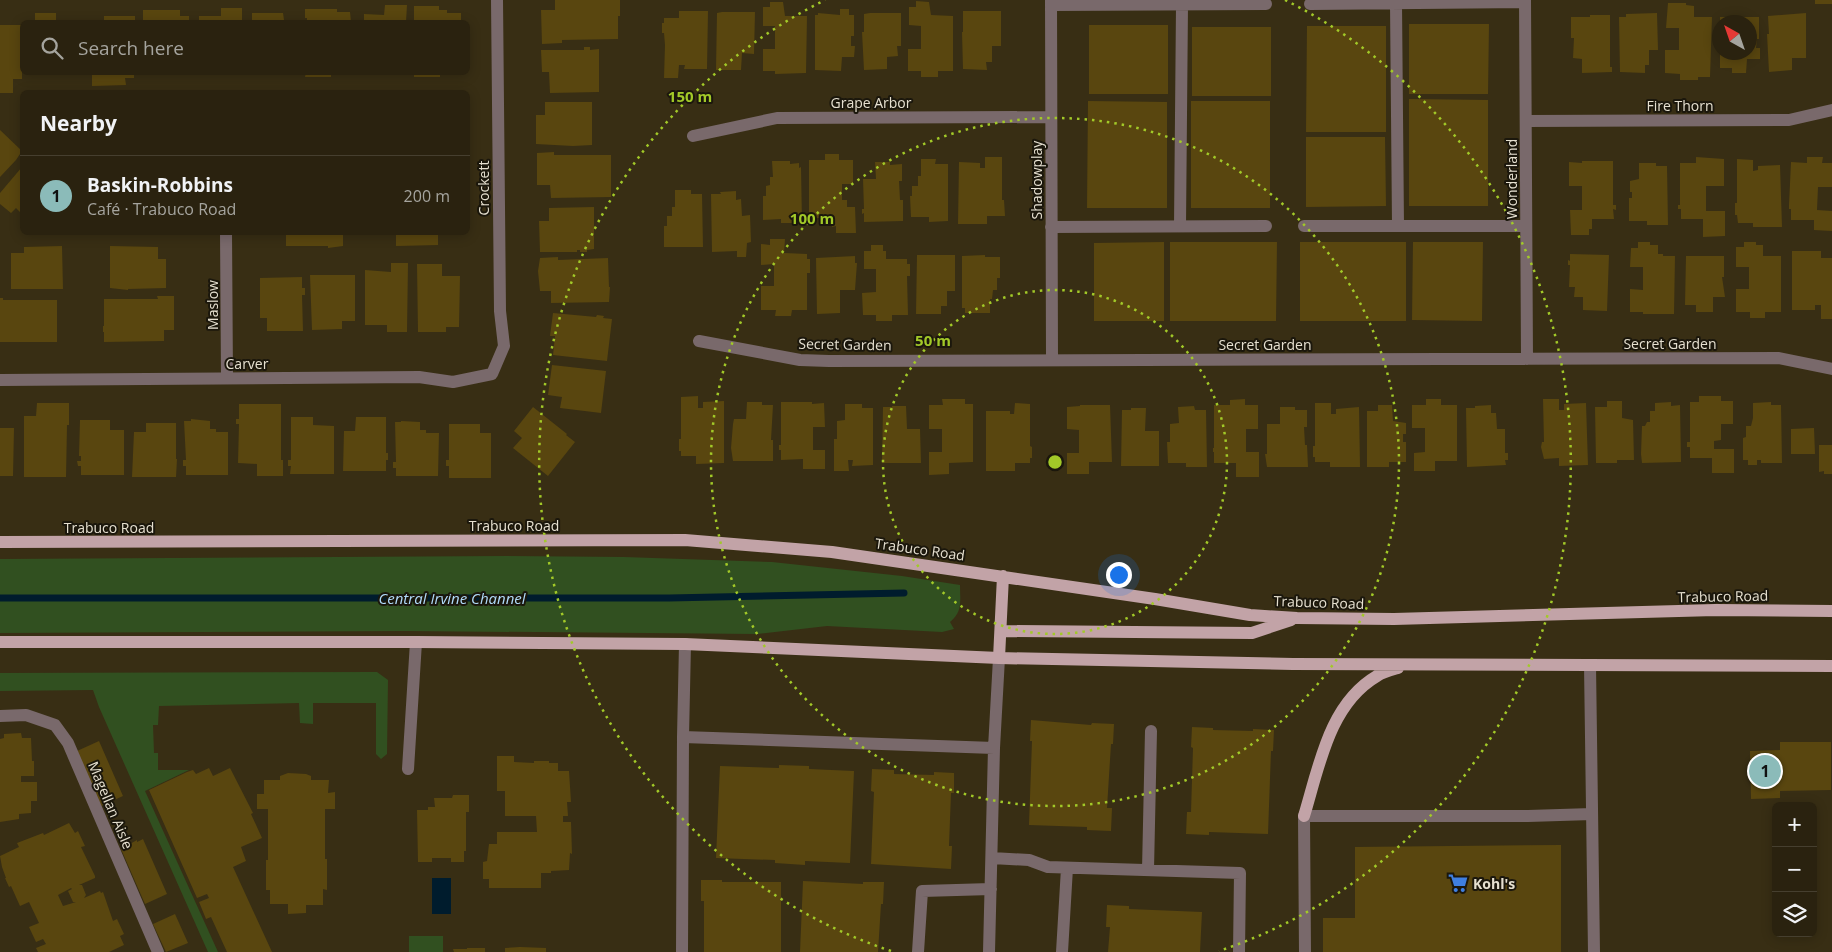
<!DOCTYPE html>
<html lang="en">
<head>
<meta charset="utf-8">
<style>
	:root { --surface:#2a220f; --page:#322a18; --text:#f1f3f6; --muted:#a5a49e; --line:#463f2f; --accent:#8bbbb9 }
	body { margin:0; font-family:"Open Sans",sans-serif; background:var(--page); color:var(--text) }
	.controls { position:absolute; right:15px; bottom:15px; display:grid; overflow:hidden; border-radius:8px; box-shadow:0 2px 12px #0003 }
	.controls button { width:45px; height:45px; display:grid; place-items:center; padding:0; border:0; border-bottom:1px solid var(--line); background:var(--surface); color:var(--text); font:25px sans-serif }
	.compass { position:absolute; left:1712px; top:15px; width:45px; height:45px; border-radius:50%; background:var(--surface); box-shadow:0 2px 12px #0003; rotate:320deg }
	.you { position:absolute; left:1118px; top:574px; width:18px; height:18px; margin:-12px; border:4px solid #fff; border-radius:50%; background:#1a73e8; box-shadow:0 0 0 8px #1a73e833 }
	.badge { display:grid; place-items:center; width:32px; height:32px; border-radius:50%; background:var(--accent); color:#111; font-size:16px; font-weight:700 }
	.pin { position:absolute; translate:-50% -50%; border:2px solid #fff; box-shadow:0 1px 5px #0006 }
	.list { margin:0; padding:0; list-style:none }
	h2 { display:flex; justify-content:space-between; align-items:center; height:65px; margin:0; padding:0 20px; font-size:21px }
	h2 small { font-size:16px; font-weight:400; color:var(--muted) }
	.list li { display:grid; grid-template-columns:32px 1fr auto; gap:15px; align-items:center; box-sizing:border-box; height:80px; padding:0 20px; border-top:1px solid var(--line) }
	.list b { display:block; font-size:19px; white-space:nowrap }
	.list p { margin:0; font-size:16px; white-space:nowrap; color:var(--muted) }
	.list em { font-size:16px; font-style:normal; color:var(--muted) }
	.icon { flex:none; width:28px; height:28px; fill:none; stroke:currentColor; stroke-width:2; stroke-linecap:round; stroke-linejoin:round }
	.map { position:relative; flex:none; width:1832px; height:952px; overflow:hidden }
	.search { position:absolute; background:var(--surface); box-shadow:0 2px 12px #0003; left:20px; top:20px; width:450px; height:55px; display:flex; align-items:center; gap:12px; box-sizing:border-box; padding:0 18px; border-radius:8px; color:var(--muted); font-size:19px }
	.panel { position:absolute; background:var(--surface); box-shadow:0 2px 12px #0003; left:20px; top:90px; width:450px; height:145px; border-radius:8px }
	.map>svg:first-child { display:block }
	.green { fill:#315020 }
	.water { fill:#001c2d }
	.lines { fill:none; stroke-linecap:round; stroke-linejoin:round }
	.stream { stroke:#001c2d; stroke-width:7 }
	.building { fill:#59460f; fill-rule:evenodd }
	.minor { stroke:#79696b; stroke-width:12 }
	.major { stroke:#c2a3a7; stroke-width:12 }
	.ring { fill:none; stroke:#a2c928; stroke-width:2.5; stroke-dasharray:2.5 5 }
	.labels { text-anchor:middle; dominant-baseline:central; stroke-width:4; stroke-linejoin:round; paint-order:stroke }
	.street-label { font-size:14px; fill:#e6e0d0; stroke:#1b170c }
	.poi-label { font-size:14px; font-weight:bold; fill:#e6e0d0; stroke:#1b170c; text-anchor:start }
	.water-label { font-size:15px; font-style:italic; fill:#b1dbfa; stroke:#1b170c }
	.centre { fill:#a2c928; stroke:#1b170c; stroke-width:2.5 }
	.ring-label { font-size:15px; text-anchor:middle; font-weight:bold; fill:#a2c928; stroke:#1b170c; stroke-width:4; stroke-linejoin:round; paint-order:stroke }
</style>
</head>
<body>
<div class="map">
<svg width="1832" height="952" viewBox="0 0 1832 952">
	<rect width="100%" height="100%" fill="#382e14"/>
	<path class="green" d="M505,556L624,557L772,562L902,576L960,585C960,600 963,612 950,622L954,629L942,632L827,626L757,634L406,631L0,633V559Z
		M377,672L388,680L387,754L381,759L376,754V703H313V724L300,723L299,703L159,706L158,725H153L154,753H158V770H189L145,791L218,952H208L99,707L93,690L0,691V673Z
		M409,936H443V952H409Z"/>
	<path class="water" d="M432,878H451V914H432Z"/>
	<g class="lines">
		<path class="stream" d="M0,598H669L904,593"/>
	</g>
	<path class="building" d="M555,0H620V16H618V39L562,40V43L542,44L541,10H555Z
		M1815,0H1832V4H1815Z
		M916,1L929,2L931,15L953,16V71H938V77H921V71H908V49H921V26L909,25V7H916Z
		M770,2H783L785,16H807L806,73L775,74V71H763V49H775V26H763V7H770Z
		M1668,3H1686V5L1694,6V17H1712L1710,77H1698V80H1680V74L1665,73V50H1679V28H1666Z
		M385,5H407L406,22H364V14L384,15Z
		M414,6H439V10H447V13H461V22H414Z
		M221,8H242V22H199V16H221Z
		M305,9H337V12H350L351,22H307V18H305Z
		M840,9H849V15H854V36H851V46H855L854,57H842L841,71L815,70V15H818V13L840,15Z
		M143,10H180V16H189V22H143Z
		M679,11H708L707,69H684L685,65H679L678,78H664L665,45L664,33H662V23H664V18H679Z
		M963,11H1001V46H992V62H986L987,70L963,69L962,32H963Z
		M722,12H755L754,54L742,53L741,70H716L717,13Z
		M35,13H56V22H35Z
		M252,13H283L284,20H295V22H252Z
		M870,13H901V46H897L898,56L887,57V69L864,70L862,32H864V14Z
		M1657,13L1658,50H1649V65H1645V73L1620,72L1619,17H1626V14Z
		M1806,13V58H1792V70L1769,72L1767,34H1769L1768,16Z
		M1590,15H1610V67H1612V72L1582,73V59L1573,58L1574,38H1571V17H1590Z
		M104,16H135V22H104Z
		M1720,17H1759V39H1757L1756,48H1760V59H1747L1746,73H1732V68H1720V52H1750V22H1720Z
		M1409,24H1489L1488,94H1409Z
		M0,25H22V79H13V93H0Z
		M1089,25H1168V94H1089Z
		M1307,26H1386V132H1306Z
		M1192,27H1271V96H1192Z
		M584,47H590V50L599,49V92L550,93L549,72H542L541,50H584Z
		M92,72H134V78H125L126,85L92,86Z
		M306,72H331V77H305Z
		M414,72H440V77H414Z
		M1409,99L1488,100V206H1409Z
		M1088,101L1167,102V208H1087Z
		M1191,101H1270V208H1191Z
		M545,102H592V145L573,146L536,144V115H545Z
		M0,130L22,151L16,160L0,177Z
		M1306,137H1385L1386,206L1306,207Z
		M554,152V155H611V197L551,198L550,185H537V153Z
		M825,154H839V160H853V184H842V200H847V207H855L856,233H836V226L832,227V218H809V160H825Z
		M985,157H1002V200H1004L1005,216H987V224H958L959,162L980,163V168H985Z
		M1696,157L1724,159V186H1706V211H1725V236L1703,237V219H1681V209H1678V205H1680V163H1696Z
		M1807,157H1823L1822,163H1832V187H1818L1817,210L1832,211V231L1814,230V220H1791V209H1789V205L1791,162L1807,163Z
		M921,159H936L935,164H948V221L929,222V217H911L910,196H912V186H918V176H921Z
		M1737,159L1753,160V171L1758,170V166L1780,165L1782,227H1753V223H1738L1737,215H1735V203H1737Z
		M772,161H790V164L799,163V168L801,167L802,223H781V219L763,220V196H766V186L770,185V177H773Z
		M1582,161H1613V205H1616V210L1613,209L1614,219H1592V229H1589V235H1571L1570,210H1582V186H1569V162L1582,163Z
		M875,162H890V165L902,164V181H899L900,200H903V221L864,222V213L862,214V209H864L863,179H876Z
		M1639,163H1656V166H1667L1668,225H1647V221H1629V198H1632V192H1630V181L1639,179Z
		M22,167V214L16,208L11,213L0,204V193Z
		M675,190H691V194H702L703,247H664V226H667V216H672V207H675Z
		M736,191V200L741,199L742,216L750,215L751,242L747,243L746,257H737V251L712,252L711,194H721L720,192Z
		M594,207V249L587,250V252H580V250H577V252H540L539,221H549V208Z
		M286,232H343V246L328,248V246H286Z
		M396,232H438V245L396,246Z
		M770,239H785L784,253L807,254V259H810V273H807V310H792L791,316H775L776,310H761V286H774V264L761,265V244L770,245Z
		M1164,242V321H1094V243Z
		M1170,242H1277L1276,321H1170Z
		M1300,242H1406V321H1300Z
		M1413,242H1483L1482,321L1412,320Z
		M1638,242H1650V245H1658V254H1663V256H1675L1674,314H1643V312H1630V289L1643,290V267H1630L1631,248H1638Z
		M1744,242H1756V245H1763V256H1781V312H1765V318H1750V312H1736V289H1749V267H1736V247H1744Z
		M871,245H883V251H886V259H907V264H910V276H907L908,315H892V321H876V315H863L862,293L876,292V269H864V251H871Z
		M62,246L63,289H11V253H24V247Z
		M110,246L158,247V259H166V288L128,289V290L110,288Z
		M1792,251H1821V258H1832V319H1821V305H1815V310H1792Z
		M1570,254L1609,255L1607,311L1583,310V297H1574L1575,287H1569L1570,265H1568V260L1570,261Z
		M917,255H955V291H947V306H941V314H916Z
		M985,255V257H1000V278H997V290H993L992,299H990V313H965V308H962V256Z
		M855,256V263H857L855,290H840V313L817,314L816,258Z
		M1686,256H1724V277H1722L1725,297H1713V312H1696V305H1685Z
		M558,257V260L608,258L609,287H610L609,302L551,303V291H540L538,271L540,258Z
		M391,263H408L407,332H387V325H365V270L391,272Z
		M417,264H442V276H460L459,327H446V332H418Z
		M310,275H355V321H342V329L312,330Z
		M302,277V288H305V295H302L303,331H267V318H260V278Z
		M157,296H174V330H164V341L104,342V332H103V326H104V299H158Z
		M0,298H3V300H57V342H0Z
		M553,313L596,317L597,315L604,316L603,318L612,319L607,361L553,355L555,336H550Z
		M552,365L606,371L601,413L560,408L562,397L548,395Z
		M698,396V408H703V402L724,401V463L696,464V456H681V451H679V439H681V397Z
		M1699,396H1721V401H1733V424H1721V440L1714,441V449H1734V473H1712V458H1690V447H1687V442H1690V402H1699Z
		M942,399H965V404H973V462L949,463V474L929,475V452H942V429H929V405H943Z
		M1245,399V405H1258V429H1246V452H1259V477H1236V463H1214V452H1213V448H1214V405H1230V400Z
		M1426,399H1441V405H1457V461H1435V471H1414V453L1425,452V428H1412V405H1426Z
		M1543,399H1559V410H1564V404L1586,403L1588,465L1559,466V458L1544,459L1541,447L1542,442H1544Z
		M1607,401H1622V418L1633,420L1634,460H1617V463H1596L1595,407H1607Z
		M747,402H762V405H773L771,440H773V461H733L731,448L733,424L734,419H746Z
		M781,402H812V404L824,403L825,427H813V450H825V469H803V459L781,460V450H779V445H781Z
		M1671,402V406L1680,405L1681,462L1642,463L1641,454L1642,426H1645L1647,422H1650V411H1655V403Z
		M1771,402V405H1781L1782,463H1761V460H1757V465H1748V460H1743V438L1746,437V426H1751L1753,418V403Z
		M37,403H69V425H67L66,477H24V416H36Z
		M1015,403L1030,404V446L1032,447V458H1030V463H1015V471H986V411H1010V414H1014Z
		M1315,403H1331V414H1336V409L1359,407L1360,467H1330V462H1315V457H1313V446H1315Z
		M239,404H281V460H283V476H257V464L238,463L239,424H236V419H239Z
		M845,404H862V408H873V465L852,466L853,460H848L849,471H834V439H837V421L845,420Z
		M1080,405H1110L1112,462H1089V474H1067V453H1079V430L1067,429V407L1080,406Z
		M1378,405H1392L1393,421L1406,423V434H1403V442H1406V462H1389V467H1367V411H1378Z
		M1491,405V413H1496L1497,429H1505V453H1508V460H1505L1506,465L1467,467L1466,408H1475V406Z
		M892,406H906L907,429H920L921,463H882L883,407H892Z
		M1194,406L1195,410H1206L1207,467H1186V463H1168L1167,442H1170V424L1179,423L1178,407Z
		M533,407L567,434L566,435L575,442L548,476L513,448L522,438L514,431Z
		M1280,407H1295V410H1307V427H1304L1305,445H1307L1308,467H1267L1265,454H1267V424H1280Z
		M1131,408H1146L1145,431H1159V466H1121L1122,410H1131Z
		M291,417H313V425L334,426V474H290L291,466H288V460H291Z
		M356,417H386V453H388V460H386V471H343L344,431H355Z
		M191,419L210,421V429H216V432H228V475H186V466H183V460H186L184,421H191Z
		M80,420H110V430H124V475H81V466H78L77,461H81V456H79Z
		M401,421L420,422V430H426V433H439L438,476H396V468H393V462H396L395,422H401Z
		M146,423H176V459H177L176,477H132L134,432H146Z
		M449,424H480V433H491V478H449V466H446V460H449Z
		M0,428H14L13,476H0Z
		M1814,428L1815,454H1791V429Z
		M1819,445H1832V474H1824V471L1819,472Z
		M1031,720L1091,725L1092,723L1114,724L1113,744H1111L1107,808H1112L1111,831L1087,830V827L1029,825L1032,741H1030Z
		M1192,727L1213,728V730L1253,731V729L1274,730L1273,751H1271L1268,834L1209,832V835L1186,834L1187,812H1191L1193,748L1191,747Z
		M21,733L22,738H31L32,761H34V776H21V782H37V801H31V813L19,814V819L0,822V739L4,738V734Z
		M99,741L123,796L101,806L77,751Z
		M1780,742H1831V790L1780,791V798L1751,799L1750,751L1780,750Z
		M497,756H514V762L534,763V761H549V763H558V771H569L571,802H567L568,816H563V822H571L572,854L570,853L569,870L551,871V873H541V888H489V879H483V862L487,861L489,844H497V832H537L536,816H505V791H497Z
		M779,765L809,766V769L854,771L850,863L805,861V865L775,863V860L716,858L720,766L779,768Z
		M209,768L213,776L230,768L253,813L251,814L262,838L241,847L246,861L233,867L272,952H227L211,917L206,919L199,902L209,898L207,894L197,898L149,790L187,772L193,770L196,774Z
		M872,769L894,770V774L934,775V772L954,773V793H951L949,846H952L951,869L871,864L874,792L871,791Z
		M288,773L306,774L311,776V780H329L328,793L335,792V809H325V859H327V890L323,889V905H306V913L288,914V904H270V890H266V860H268V809H257V794H264V780H280V776Z
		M453,795H469V812H466V851H464V862H451V858H432V862H418L417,810H428V807H435L434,798H452Z
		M69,823L75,833L78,831L85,846L81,847L95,876V878L79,885H82L86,895L84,898L100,891L101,893L103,892L113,921L117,919L124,934L120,936L124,945L109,952H38L36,948L46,944L43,939L36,942L29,927L39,923L29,902L20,906L11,886L9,887L5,878H6L2,867L0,856L19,847L17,843L43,833L44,835ZM71,888L72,889L68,891L73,902H76L63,906L58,895Z
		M143,839L167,894L145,904L121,849L137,840V842Z
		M1561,845V952H1323V918H1355V847Z
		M701,880H722V882H781V952H704V901H701Z
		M803,881L863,884V882H884L883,904H881L878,952H800Z
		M1107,905L1129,906V909L1202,912L1200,952H1108L1110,927H1106Z
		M175,914L188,943L166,952L153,924Z
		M520,947L546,948V952H505V948Z
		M467,948H485V952H454L453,949H467Z"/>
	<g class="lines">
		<path class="minor" d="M1051,0L1052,360
			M1525,0L1527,359
			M1396,3L1398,226
			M1310,4L1525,2
			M1051,5L1266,4
			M1526,121L1789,120L1832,110
			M693,136L777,118L1051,117
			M1180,226L1182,5
			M1304,226H1526
			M1051,227L1266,226
			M226,232L227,378
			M699,341L800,360L829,361L1779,358L1832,369
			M0,380L419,377L453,382L492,374L504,346L500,311L497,0
			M1590,665L1594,952
			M0,716L26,715L55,725L68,743L158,952
			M683,737L685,644
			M408,769L416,642
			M992,858L1029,860L1048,867L1240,873L1239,952
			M1148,870L1151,731
			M682,952L683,737L994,748
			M918,952L922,891L991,889
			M989,952L994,748L999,658
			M1062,952L1067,868
			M1305,952L1304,816H1528L1592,814"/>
		<path class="major" d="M0,542L685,540L832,552L1155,599L1250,615L1297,618L1394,619L1715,610L1832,611
			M1001,631L1252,633L1291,620
			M0,642H416L685,644L999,658L1293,664L1832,666
			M999,658L1003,576
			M1304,816C1319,767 1329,704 1377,676C1383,672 1391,670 1398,668"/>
	</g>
	<g class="ring">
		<circle cx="1055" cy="462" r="172"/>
		<circle cx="1055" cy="462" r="344"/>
		<path d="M891 951A516 516 0 0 1 825 0M1285 0A516 516 0 0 1 1219 951"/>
	</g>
	<defs>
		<symbol id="supermarket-bare" viewBox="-9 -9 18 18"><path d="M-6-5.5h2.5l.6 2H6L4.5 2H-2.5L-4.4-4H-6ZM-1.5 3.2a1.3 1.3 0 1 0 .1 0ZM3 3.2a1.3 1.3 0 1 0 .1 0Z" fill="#3f7fe0" stroke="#1b170c" stroke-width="2.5" paint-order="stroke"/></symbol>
	</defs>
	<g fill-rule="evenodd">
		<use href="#supermarket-bare" x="1444" y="869" width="28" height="28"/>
	</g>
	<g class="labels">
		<g class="street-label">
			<text x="871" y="102">Grape Arbor</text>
			<text x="1680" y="105">Fire Thorn</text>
			<text transform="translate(1511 179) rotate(-90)">Wonderland</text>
			<text transform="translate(1036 180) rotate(-90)">Shadowplay</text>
			<text transform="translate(483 188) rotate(-90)">Crockett</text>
			<text transform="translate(212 305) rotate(-90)">Maslow</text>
			<text x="1670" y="343">Secret Garden</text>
			<text transform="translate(845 344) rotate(1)">Secret Garden</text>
			<text x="1265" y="344">Secret Garden</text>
			<text x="247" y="363">Carver</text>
			<text x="514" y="525">Trabuco Road</text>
			<text x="109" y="527">Trabuco Road</text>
			<text transform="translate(920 549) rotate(8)">Trabuco Road</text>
			<text transform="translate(1723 596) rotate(-1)">Trabuco Road</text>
			<text transform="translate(1319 602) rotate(2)">Trabuco Road</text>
			<text transform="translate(111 805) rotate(67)">Magellan Aisle</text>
		</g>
		<g class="poi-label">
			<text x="1473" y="883">Kohl's</text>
		</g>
		<g class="water-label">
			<text x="452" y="598">Central Irvine Channel</text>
		</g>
	</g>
	<circle cx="1055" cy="462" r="8" class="centre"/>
	<g class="ring-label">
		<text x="690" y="102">150 m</text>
		<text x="812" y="224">100 m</text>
		<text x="933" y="346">50 m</text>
	</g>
</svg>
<div class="controls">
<button>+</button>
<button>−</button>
<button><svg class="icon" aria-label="layers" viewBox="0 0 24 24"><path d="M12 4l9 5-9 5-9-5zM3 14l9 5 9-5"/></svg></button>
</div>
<svg class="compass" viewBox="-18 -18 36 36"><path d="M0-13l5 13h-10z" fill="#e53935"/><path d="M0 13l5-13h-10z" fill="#a5a49e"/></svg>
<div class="you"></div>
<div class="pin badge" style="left:1765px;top:771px">1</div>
<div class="search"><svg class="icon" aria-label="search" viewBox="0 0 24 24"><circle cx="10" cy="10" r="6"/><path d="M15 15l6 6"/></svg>Search here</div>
<section class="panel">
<h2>Nearby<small></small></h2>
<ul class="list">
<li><span class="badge">1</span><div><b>Baskin-Robbins</b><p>Café · Trabuco Road</p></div><em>200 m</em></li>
</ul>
</section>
</div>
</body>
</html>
